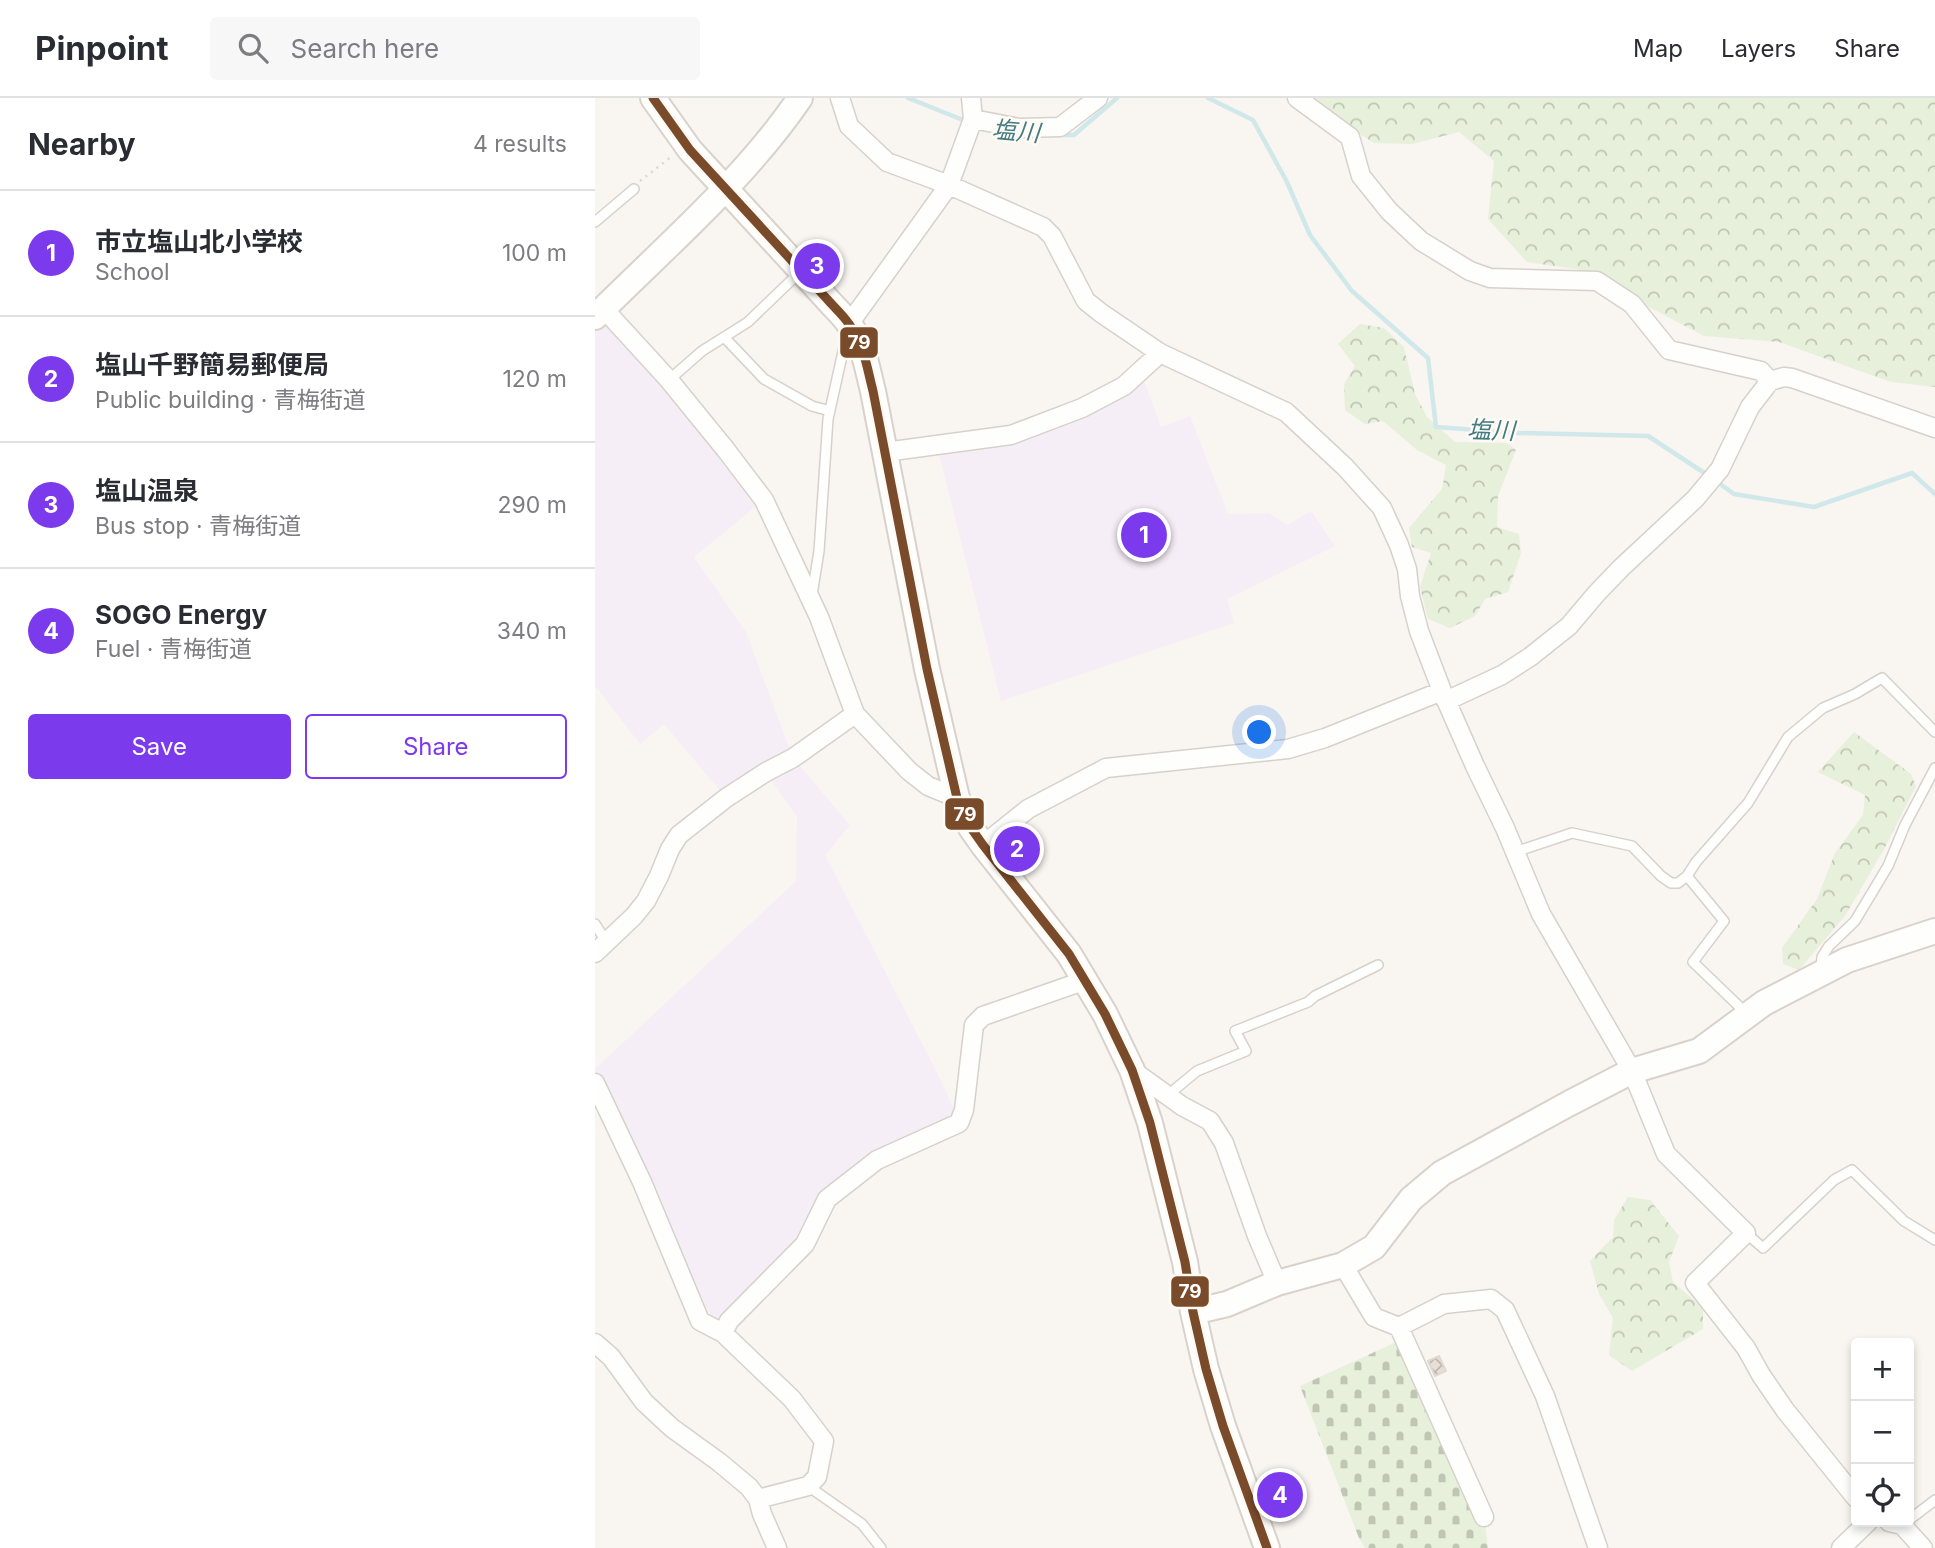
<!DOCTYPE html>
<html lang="en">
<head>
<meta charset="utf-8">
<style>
	:root { --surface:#fff; --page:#f7f7f7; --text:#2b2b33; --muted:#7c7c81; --line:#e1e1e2; --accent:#7c3aed }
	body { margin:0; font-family:Inter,"Noto Sans JP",sans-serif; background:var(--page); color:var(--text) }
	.controls { position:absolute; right:21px; bottom:21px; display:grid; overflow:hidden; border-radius:7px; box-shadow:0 4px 10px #0003 }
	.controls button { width:63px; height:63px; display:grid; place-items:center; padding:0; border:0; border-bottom:2px solid var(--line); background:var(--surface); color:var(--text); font:35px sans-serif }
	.you { position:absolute; left:665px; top:635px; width:24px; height:24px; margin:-18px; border:5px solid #fff; border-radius:50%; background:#1a73e8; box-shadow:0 0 0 10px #1a73e833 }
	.badge { display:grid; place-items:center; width:46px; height:46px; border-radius:50%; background:var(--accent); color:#fff; font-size:23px; font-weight:700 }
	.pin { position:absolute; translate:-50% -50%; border:4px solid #fff; box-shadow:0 2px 7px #0006 }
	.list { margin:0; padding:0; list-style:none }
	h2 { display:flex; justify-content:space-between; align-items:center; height:91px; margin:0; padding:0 28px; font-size:30px }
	h2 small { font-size:23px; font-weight:400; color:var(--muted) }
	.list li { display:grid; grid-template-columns:46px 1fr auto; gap:21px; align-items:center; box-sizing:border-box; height:126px; padding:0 28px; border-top:2px solid var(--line) }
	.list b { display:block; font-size:26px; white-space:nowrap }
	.list p { margin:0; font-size:23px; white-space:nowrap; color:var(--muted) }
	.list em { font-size:23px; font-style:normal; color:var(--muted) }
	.actions { display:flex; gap:14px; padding:21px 28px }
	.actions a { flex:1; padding:16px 0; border:2px solid var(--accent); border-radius:7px; text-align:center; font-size:24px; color:var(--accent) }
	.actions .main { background:var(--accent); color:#fff }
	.icon { flex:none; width:38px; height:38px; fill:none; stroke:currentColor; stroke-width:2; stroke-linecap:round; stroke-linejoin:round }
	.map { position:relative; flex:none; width:1340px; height:1450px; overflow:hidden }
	header { display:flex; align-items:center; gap:42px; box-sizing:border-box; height:98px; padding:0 35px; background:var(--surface); border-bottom:2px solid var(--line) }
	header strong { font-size:33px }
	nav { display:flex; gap:38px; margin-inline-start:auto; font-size:24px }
	.search { width:490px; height:63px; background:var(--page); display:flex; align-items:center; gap:18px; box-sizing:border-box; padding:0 24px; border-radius:7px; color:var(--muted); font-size:26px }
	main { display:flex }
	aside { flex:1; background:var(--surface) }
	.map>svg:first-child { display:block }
	.education { fill:#f6eef6 }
	.forest { fill:url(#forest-crowns) }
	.cemetery { fill:url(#cemetery-stones) }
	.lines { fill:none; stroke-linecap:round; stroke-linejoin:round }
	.stream { stroke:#d0e8ea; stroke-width:4.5 }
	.building { fill:url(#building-cross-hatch); stroke:#e2d8d2; stroke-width:2 }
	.lane-casing { stroke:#d7d1cb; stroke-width:12 }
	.street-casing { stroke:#d7d1cb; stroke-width:21 }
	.secondary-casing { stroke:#d9d2cb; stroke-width:28 }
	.path { stroke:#dcd5d0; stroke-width:2.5; stroke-dasharray:2 5; stroke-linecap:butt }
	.lane { stroke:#fefefd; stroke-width:9 }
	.street { stroke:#fefefd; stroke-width:18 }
	.secondary { stroke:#fefefd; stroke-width:24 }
	.bus-1-casing { stroke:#fffaf3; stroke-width:14 }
	.bus-1 { stroke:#7a4b2a; stroke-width:9 }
	.labels { text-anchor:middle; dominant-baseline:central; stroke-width:5; stroke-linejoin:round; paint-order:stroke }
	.water-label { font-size:24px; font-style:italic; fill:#437c86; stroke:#fffaf3 }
	.line-badge { stroke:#fffaf3; stroke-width:2.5 }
	.badge-label { font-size:19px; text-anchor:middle; font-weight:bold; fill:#fff }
</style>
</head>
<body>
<header>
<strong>Pinpoint</strong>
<div class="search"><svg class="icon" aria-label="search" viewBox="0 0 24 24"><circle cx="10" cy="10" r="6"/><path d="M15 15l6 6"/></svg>Search here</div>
<nav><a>Map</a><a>Layers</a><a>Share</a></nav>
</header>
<main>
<aside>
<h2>Nearby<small>4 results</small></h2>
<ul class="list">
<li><span class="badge">1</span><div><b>市立塩山北小学校</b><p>School</p></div><em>100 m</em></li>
<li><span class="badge">2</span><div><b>塩山千野簡易郵便局</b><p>Public building · 青梅街道</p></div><em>120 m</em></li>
<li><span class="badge">3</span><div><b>塩山温泉</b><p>Bus stop · 青梅街道</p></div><em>290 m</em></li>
<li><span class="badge">4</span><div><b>SOGO Energy</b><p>Fuel · 青梅街道</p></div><em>340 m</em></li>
</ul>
<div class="actions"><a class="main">Save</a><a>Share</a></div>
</aside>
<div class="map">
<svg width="1340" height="1450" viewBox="0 0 1340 1450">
	<defs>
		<pattern id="forest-crowns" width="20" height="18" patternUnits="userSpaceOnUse" patternTransform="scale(1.75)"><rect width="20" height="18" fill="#e7f0db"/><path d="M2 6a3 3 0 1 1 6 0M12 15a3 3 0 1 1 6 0" fill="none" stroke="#c0c6b4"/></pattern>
		<pattern id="cemetery-stones" width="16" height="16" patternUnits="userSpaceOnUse" patternTransform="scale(1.75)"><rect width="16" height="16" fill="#e7f0db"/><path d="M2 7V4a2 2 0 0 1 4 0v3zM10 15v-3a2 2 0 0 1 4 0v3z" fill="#c0c6b4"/></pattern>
		<pattern id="building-cross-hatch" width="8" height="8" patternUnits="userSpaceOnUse" patternTransform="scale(1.75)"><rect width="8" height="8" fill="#e6ded7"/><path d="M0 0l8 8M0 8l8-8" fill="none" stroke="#bfb7b1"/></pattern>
	</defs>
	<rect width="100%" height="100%" fill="#f9f5f0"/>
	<path class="education" d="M9,211L169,402L99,459L151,534L198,660L255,727L230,757L336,963L352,995L364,1025L282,1062L232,1101L210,1146L134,1223H105L0,985V971L201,783L202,719L171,675L131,700L69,626L45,646L0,588V219Z
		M549,283L566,329L595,318L633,416L674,415L692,427L716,413L740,448L632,501L639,525L406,603L343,352L501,309Z"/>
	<path class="forest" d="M709,0H1340V289L1296,284L1184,244L1109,238L1050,207L1000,174L932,164L893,121L899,63L864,34L817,46L779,45Z
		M765,226L789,230L809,249L820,296L832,319L860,344L912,345L921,352L903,398L902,429L924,436L926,455L913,494L890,501L880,518L855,530L833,521L825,489L836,455L817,449L814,430L847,391L851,367L822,352L788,323L770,326L750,312L749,286L760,268L743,246Z
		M1259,634L1316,676L1321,688L1288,753L1250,818L1204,872L1188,866L1187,850L1222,801L1240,755L1268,717L1270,697L1223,674Z
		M1033,1099L1055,1102L1084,1138L1074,1164L1078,1184L1108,1210V1231L1037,1273L1014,1257L1018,1220L1004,1196L995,1163L1018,1139L1019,1122Z"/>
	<path class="cemetery" d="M808,1241L889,1419L893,1450H770L764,1440L705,1288Z"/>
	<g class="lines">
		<path class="stream" d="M313,0L373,24
			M613,0L658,22L692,84L715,137L757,193L833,260L841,329L924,335L1053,338L1114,378
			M463,37H479L522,0
			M1121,383L1139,396L1219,409L1317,375L1340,396"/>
	</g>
	<path class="building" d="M844,1258L851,1273L840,1278L833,1263Z
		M698,1383L707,1409L691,1415L688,1407L674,1412L667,1393Z"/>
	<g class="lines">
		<defs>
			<path id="lane" d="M0,124L39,91
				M129,239L169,281L217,308L235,313
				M74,282L107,253L153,224L205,174
				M217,497L224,453L233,321L253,231
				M920,754L977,735L1037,748L1066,778L1076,785H1083L1092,778
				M0,826L12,845
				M1226,870L1227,859L1234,848L1260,823L1293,768L1310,727L1340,670
				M1151,915L1098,864L1129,823L1092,778L1101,764L1153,705L1193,639L1228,610L1260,596L1287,580L1340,634
				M573,997L602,973L651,953L640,933L713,904L720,898L783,867
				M1151,1135L1168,1150L1239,1082L1257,1072L1309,1123L1340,1142
				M213,1388L267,1426L286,1450
				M1314,1422L1340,1402"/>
			<path id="street" d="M245,0L254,28L292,64L354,87L448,129L457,138L491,203L506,215L565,255L691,314L750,369L787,410L804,447L812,471L815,498L824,533L847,593L880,668L910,730L946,816L1037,973L1071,1056L1151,1135L1100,1185L1151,1250L1166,1277L1190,1312L1261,1400
				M702,0L755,39L766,78L794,113L826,143L875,173L895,180L1002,183L1037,206L1074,252L1166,273L1175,283
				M378,21L424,30L465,29L503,0
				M9,211L74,282L131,352L169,402L224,519L260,616L314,673L333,688L362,700
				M254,226L354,87L378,21L376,0
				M290,354L416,337L487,310L529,288L565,255
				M851,603L907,577L935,559L974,528L1001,496L1026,470L1100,401L1125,371L1155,309L1175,283L1189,279L1197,280L1340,330
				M388,747L433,711L511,670L693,651L730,640L847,593
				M0,855L39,818L51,803L64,778L75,751L84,737L131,700L171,674L198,660L260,616
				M537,972L587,1008L615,1023L629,1045L662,1138L682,1185
				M0,985L47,1084L105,1223L128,1235L197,1301L229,1343L222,1379L213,1388L163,1401
				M748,1167L779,1219L804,1229L849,1206L896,1201L910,1212L950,1298L1003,1450
				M804,1229L889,1419
				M128,1235L134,1223L210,1146L232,1101L282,1062L364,1025L369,1012L379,927L388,918L491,882
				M0,1245L16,1259L49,1304L77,1330L124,1364L154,1389L163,1401L167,1416L182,1450
				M1294,1424L1307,1427L1328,1450
				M1246,1450L1273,1424"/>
			<path id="secondary" d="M58,0L95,52L232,201C239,209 248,217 254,226C269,246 272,270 278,293L332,571L362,700L376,730L388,747L474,856L510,916L537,972L555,1025L590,1164L598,1214L611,1271L628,1328L672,1450
				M0,219C70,149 149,82 205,0
				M598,1214L632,1206L682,1185L748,1167L779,1149L816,1101L847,1075L975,1005L1037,973L1104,953L1169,905L1252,862L1340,833"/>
		</defs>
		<use href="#lane" class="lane-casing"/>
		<use href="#street" class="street-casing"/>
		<use href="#secondary" class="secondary-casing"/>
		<path class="path" d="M45,83L76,59"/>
		<use href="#lane" class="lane"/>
		<use href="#street" class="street"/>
		<use href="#secondary" class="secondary"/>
		<defs>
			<path id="bus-1" d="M58,0L95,52L232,201C239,209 248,217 254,226C269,246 272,270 278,293L332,571L362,700L376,730L388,747L474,856L510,916L537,972L555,1025L590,1164L598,1214L611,1271L628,1328L672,1450"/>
		</defs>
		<use href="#bus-1" class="bus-1-casing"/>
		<use href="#bus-1" class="bus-1"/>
	</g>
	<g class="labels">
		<g class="water-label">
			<text transform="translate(421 33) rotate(5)">塩川</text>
			<text transform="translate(896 332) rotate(2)">塩川</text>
		</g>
	</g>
	<g class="line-badge">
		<rect x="244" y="228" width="40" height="33" rx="7" fill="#7a4b2a"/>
		<rect x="349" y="699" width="41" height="34" rx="7" fill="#7a4b2a"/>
		<rect x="575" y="1177" width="40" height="33" rx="7" fill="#7a4b2a"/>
	</g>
	<g class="badge-label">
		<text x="264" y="251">79</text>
		<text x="370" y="723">79</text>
		<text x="595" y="1200">79</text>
	</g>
</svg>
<div class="controls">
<button>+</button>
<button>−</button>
<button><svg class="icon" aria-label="locate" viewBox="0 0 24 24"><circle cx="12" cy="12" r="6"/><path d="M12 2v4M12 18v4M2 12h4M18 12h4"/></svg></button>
</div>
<div class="you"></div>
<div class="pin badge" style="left:549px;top:437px">1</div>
<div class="pin badge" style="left:422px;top:751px">2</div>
<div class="pin badge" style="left:222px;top:168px">3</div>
<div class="pin badge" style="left:685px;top:1397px">4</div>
</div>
</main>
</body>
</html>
